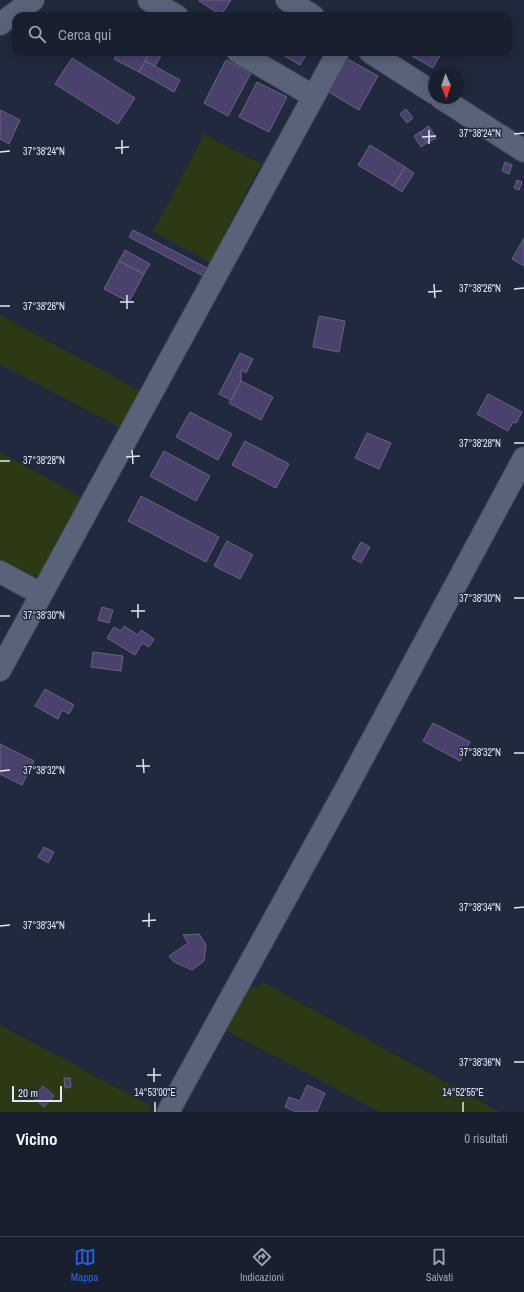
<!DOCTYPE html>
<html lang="it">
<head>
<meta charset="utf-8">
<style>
	:root { --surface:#181f2e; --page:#252c3a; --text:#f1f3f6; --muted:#9fa2aa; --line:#363d4a; --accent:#2563eb }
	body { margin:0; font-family:"Archivo Narrow",sans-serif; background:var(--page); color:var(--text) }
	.compass { position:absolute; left:428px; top:68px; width:36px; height:36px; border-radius:50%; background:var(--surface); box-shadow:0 2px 10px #0003; rotate:178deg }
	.scale { position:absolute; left:12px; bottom:10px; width:50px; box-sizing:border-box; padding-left:4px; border:2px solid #e0e7f4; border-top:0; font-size:11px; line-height:14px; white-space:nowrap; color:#e0e7f4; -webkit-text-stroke:3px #20293d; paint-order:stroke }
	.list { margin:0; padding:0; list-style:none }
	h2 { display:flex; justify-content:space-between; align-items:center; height:52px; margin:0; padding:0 16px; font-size:17px }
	h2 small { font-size:13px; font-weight:400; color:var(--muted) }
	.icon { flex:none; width:22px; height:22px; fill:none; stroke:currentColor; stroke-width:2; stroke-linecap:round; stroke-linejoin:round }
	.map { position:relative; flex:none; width:524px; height:1112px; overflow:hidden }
	.search { position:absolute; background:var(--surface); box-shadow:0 2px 10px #0003; left:12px; right:12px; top:12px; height:44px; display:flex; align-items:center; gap:10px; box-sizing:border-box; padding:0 14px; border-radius:12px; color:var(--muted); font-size:15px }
	.sheet { height:124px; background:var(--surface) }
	nav { display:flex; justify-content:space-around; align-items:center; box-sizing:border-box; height:56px; border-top:1px solid var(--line); background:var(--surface); font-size:11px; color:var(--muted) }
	nav a { display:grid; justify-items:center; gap:2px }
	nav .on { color:var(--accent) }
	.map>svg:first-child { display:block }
	.green { fill:#2d3914 }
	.building { fill:#4a426d; stroke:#68647d }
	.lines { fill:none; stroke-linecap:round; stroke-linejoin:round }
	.minor-casing { stroke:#3d4455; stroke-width:24 }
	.minor { stroke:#586279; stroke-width:22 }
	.ticks { fill:none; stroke:#e0e7f4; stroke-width:1.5 }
	.ticks-label { font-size:10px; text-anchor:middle; fill:#e0e7f4; stroke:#20293d; stroke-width:3; stroke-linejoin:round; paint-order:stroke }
</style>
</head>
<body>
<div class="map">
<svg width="524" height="1112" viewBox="0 0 524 1112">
	<rect width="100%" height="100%" fill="#20293d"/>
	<path class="green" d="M204,134L261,164L210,262L153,232Z
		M0,315L140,391L119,427L0,364Z
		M0,452L83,498L38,585L0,564Z
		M262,982L500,1112H380L227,1031L246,988L260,987Z
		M0,1025L151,1106L148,1112H0Z"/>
	<path class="building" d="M200,0H231L221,15L199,1Z
		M118,52H150L139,72L114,59Z
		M150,52H163L155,66L145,61Z
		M278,52H304L307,53L300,65Z
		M405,52H442L433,68Z
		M72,58L135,98L118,124L55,84Z
		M346,58L378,76L359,110L327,91Z
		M226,60L251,73L228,116L204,103Z
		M145,61L180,80L174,92L139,72Z
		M257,82L287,97L269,132L239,117Z
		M406,109L413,118L407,123L400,114Z
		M0,110L20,120L9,144L0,139Z
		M429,126L436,138L427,143L420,132Z
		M420,132L427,143L421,147L414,136Z
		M370,145L405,167L393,186L358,165Z
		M505,162L512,165L509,174L502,171Z
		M405,167L414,173L402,192L393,186Z
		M517,180L522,182L519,190L514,188Z
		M133,230L211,270L207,278L129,237Z
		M524,238V266L512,259Z
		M125,250L150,264L144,274L119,261Z
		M119,261L144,274L129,302L104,289Z
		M319,316L345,321L339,352L313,347Z
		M240,353L253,359L246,373L241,370V381L231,400L219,394Z
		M241,381L273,397L261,420L229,403Z
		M488,394L522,412L516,423L513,422L508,431L477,414Z
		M190,412L232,434L218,460L176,437Z
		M367,433L391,443L379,469L355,458Z
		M245,441L289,464L276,488L232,465Z
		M164,451L210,476L196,501L150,476Z
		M141,496L219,537L206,562L128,521Z
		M227,541L253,555L240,579L214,566Z
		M361,542L370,547L361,563L352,558Z
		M102,607L113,610L109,623L98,620Z
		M124,626L138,635L141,630L154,639L149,647L142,643L135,655L107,638L114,627L121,631Z
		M93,652L123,656L121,671L91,667Z
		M45,689L74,705L69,714L62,710L58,719L35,706Z
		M433,723L470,742L460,761L423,741Z
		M0,744L34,761L22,785L0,774Z
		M44,847L54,852L48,863L38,857Z
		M199,934L206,945L204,961L192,970L174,962L169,956L188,943L183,935Z
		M64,1078H70L71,1087L65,1088Z
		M307,1085L325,1093L317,1112H296L285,1107L289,1097L300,1101Z
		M43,1086L54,1096L44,1107L33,1097Z"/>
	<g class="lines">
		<defs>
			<path id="minor" d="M149,0L177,16
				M287,0L313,16
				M0,24L33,0
				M238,52L313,96
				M370,52L434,93
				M441,98L524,151
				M0,572L41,594
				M0,670L338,52
				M168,1112L348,785L524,458"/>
		</defs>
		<use href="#minor" class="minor-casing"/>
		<use href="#minor" class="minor"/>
	</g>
	<path class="ticks" d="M429,130V144M514,134L524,133M422,137L436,136M122,140V154M115,148L129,147M0,152L10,151M434,284L435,298M514,289L524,288M428,292L442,291M127,295V309M120,302H134M0,306H10M514,443H524M132,450L133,464M126,457L140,456M0,461H10M514,598H524M138,604V618M131,611H145M0,616H10M514,753H524M143,759L144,773M136,766H150M0,771L10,770M514,908L524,907M149,913V927M142,921L156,920M0,926L10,925M514,1062H524M154,1068V1082M147,1075H161M155,1102V1112M463,1102V1112"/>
	<g class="ticks-label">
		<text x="480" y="137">37°38'24"N</text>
		<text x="44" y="155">37°38'24"N</text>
		<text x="480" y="292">37°38'26"N</text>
		<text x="44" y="310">37°38'26"N</text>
		<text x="480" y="447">37°38'28"N</text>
		<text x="44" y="464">37°38'28"N</text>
		<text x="480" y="602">37°38'30"N</text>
		<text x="44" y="619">37°38'30"N</text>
		<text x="480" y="756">37°38'32"N</text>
		<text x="44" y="774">37°38'32"N</text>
		<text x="480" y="911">37°38'34"N</text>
		<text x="44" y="929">37°38'34"N</text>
		<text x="480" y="1066">37°38'36"N</text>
		<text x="155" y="1096">14°53'00"E</text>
		<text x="463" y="1096">14°52'55"E</text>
	</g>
</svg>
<svg class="compass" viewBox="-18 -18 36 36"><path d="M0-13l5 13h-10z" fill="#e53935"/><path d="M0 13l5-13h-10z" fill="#9fa2aa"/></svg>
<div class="scale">20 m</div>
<div class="search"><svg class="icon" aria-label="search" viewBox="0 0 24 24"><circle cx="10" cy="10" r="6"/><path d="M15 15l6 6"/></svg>Cerca qui</div>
</div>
<section class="sheet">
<h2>Vicino<small>0 risultati</small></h2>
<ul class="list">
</ul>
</section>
<nav>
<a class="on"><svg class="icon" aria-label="map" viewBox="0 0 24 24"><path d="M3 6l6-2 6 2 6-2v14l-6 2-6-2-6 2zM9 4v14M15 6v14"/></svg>Mappa</a>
<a><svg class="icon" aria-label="directions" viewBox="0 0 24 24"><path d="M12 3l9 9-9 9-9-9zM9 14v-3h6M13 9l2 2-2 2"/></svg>Indicazioni</a>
<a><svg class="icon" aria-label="saved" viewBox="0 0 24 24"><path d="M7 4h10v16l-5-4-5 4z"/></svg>Salvati</a>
</nav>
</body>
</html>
